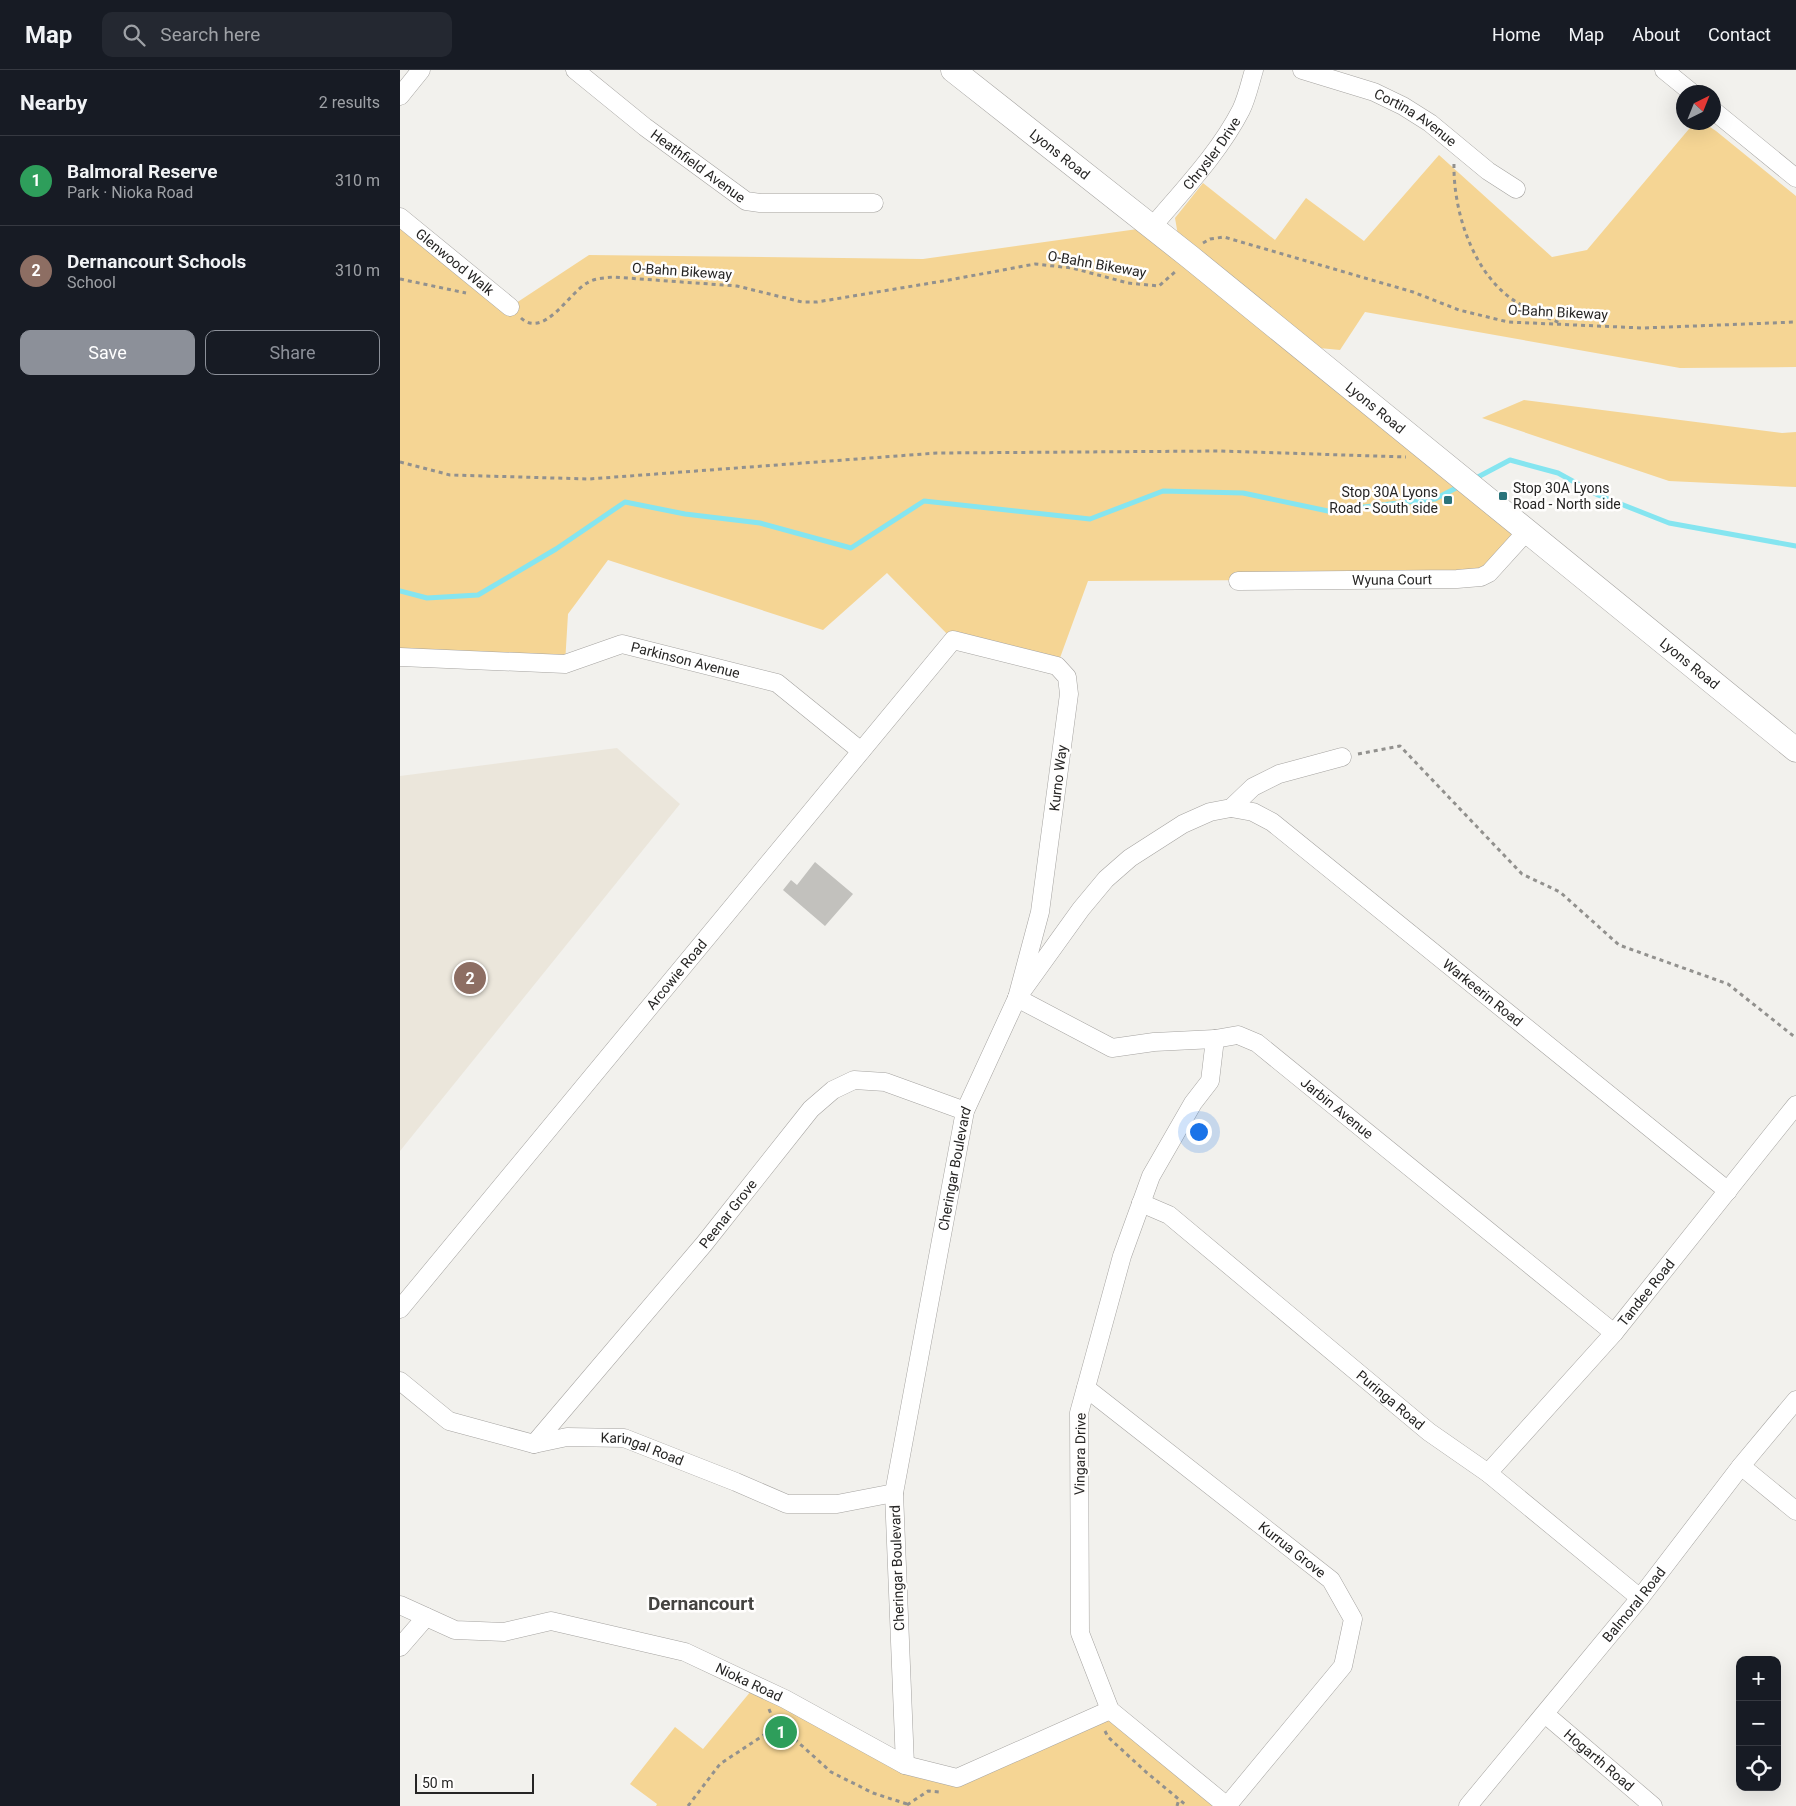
<!DOCTYPE html>
<html lang="en">
<head>
<meta charset="utf-8">
<style>
	:root { --surface:#171b24; --page:#242831; --text:#f1f3f6; --muted:#9ea1a6; --line:#363941; --accent:#8c9099 }
	body { margin:0; font-family:Roboto,sans-serif; background:var(--page); color:var(--text) }
	.controls { position:absolute; right:15px; bottom:15px; display:grid; overflow:hidden; border-radius:10px; box-shadow:0 5px 20px #0002 }
	.controls button { width:45px; height:45px; display:grid; place-items:center; padding:0; border:0; border-bottom:1px solid var(--line); background:var(--surface); color:var(--text); font:25px sans-serif }
	.compass { position:absolute; left:1276px; top:15px; width:45px; height:45px; border-radius:50%; background:var(--surface); box-shadow:0 5px 20px #0002; rotate:43deg }
	.scale { position:absolute; left:15px; bottom:12px; width:119px; box-sizing:border-box; padding-left:5px; border:2px solid #262524; border-top:0; font-size:14px; line-height:18px; white-space:nowrap; color:#262524; -webkit-text-stroke:4px #fffefd; paint-order:stroke }
	.you { position:absolute; left:798px; top:1061px; width:18px; height:18px; margin:-12px; border:4px solid #fff; border-radius:50%; background:#1a73e8; box-shadow:0 0 0 8px #1a73e833 }
	.badge { display:grid; place-items:center; width:32px; height:32px; border-radius:50%; background:var(--accent); color:#fff; font-size:16px; font-weight:700 }
	.pin { position:absolute; translate:-50% -50%; border:2px solid #fff; box-shadow:0 1px 5px #0006 }
	.list { margin:0; padding:0; list-style:none }
	h2 { display:flex; justify-content:space-between; align-items:center; height:65px; margin:0; padding:0 20px; font-size:21px }
	h2 small { font-size:16px; font-weight:400; color:var(--muted) }
	.list li { display:grid; grid-template-columns:32px 1fr auto; gap:15px; align-items:center; box-sizing:border-box; height:90px; padding:0 20px; border-top:1px solid var(--line) }
	.list b { display:block; font-size:19px; white-space:nowrap }
	.list p { margin:0; font-size:16px; white-space:nowrap; color:var(--muted) }
	.list em { font-size:16px; font-style:normal; color:var(--muted) }
	.actions { display:flex; gap:10px; padding:15px 20px }
	.actions a { flex:1; padding:11px 0; border:1px solid var(--accent); border-radius:10px; text-align:center; font-size:18px; color:var(--accent) }
	.actions .main { background:var(--accent); color:#fff }
	.icon { flex:none; width:28px; height:28px; fill:none; stroke:currentColor; stroke-width:2; stroke-linecap:round; stroke-linejoin:round }
	.map { position:relative; flex:none; width:1396px; height:1736px; overflow:hidden }
	header { display:flex; align-items:center; gap:30px; box-sizing:border-box; height:70px; padding:0 25px; background:var(--surface); border-bottom:1px solid var(--line) }
	header strong { font-size:24px }
	nav { display:flex; gap:28px; margin-inline-start:auto; font-size:18px }
	.search { width:350px; height:45px; background:var(--page); display:flex; align-items:center; gap:12px; box-sizing:border-box; padding:0 18px; border-radius:10px; color:var(--muted); font-size:19px }
	main { display:flex }
	aside { flex:1; background:var(--surface) }
	.map>svg:first-child { display:block }
	.built { fill:#ebe6db }
	.green { fill:#f5d594 }
	.lines { fill:none; stroke-linecap:round; stroke-linejoin:round }
	.stream { stroke:#85e5f0; stroke-width:5 }
	.building { fill:#c2c1bd }
	.street-casing { stroke:#a5a3a0; stroke-width:19 }
	.secondary-casing { stroke:#a5a3a0; stroke-width:25 }
	.path { stroke:#92918e; stroke-width:3; stroke-dasharray:4 4; stroke-linecap:butt }
	.street { stroke:#fff; stroke-width:18 }
	.secondary { stroke:#fff; stroke-width:24 }
	.poi-dot { fill:#2b747b; stroke:#fffefd; stroke-width:2 }
	.labels { text-anchor:middle; dominant-baseline:central; stroke-width:5; stroke-linejoin:round; paint-order:stroke }
	.street-label { font-size:14px; fill:#262524; stroke:#fffefd }
	.poi-label { font-size:14px; fill:#262524; stroke:#fffefd; text-anchor:start }
	.district-label { font-size:19px; font-weight:bold; fill:#444340; stroke:#fffefd }
</style>
</head>
<body>
<header>
<strong>Map</strong>
<div class="search"><svg class="icon" aria-label="search" viewBox="0 0 24 24"><circle cx="10" cy="10" r="6"/><path d="M15 15l6 6"/></svg>Search here</div>
<nav><a>Home</a><a>Map</a><a>About</a><a>Contact</a></nav>
</header>
<main>
<aside>
<h2>Nearby<small>2 results</small></h2>
<ul class="list">
<li><span class="badge" style="background:#2e9e5b">1</span><div><b>Balmoral Reserve</b><p>Park · Nioka Road</p></div><em>310 m</em></li>
<li><span class="badge" style="background:#8d6e63">2</span><div><b>Dernancourt Schools</b><p>School</p></div><em>310 m</em></li>
</ul>
<div class="actions"><a class="main">Save</a><a>Share</a></div>
</aside>
<div class="map">
<svg width="1396" height="1736" viewBox="0 0 1396 1736">
	<rect width="100%" height="100%" fill="#f2f1ed"/>
	<path class="built" d="M217,678L280,734L0,1081V706Z"/>
	<path class="green" d="M1294,53H1304L1316,61L1396,126V297L1280,298L965,242L940,280L909,277L779,171L775,148L803,113L875,170L906,128L964,171L1039,85L1152,187L1187,180Z
		M0,147L110,237L189,185L523,189L752,157L1127,461L1101,490L1057,509L688,511L657,596L553,570L487,503L423,560L208,490L168,544L165,594L0,587Z
		M1124,330L1382,363L1396,362V417L1269,411L1082,348Z
		M356,1615L505,1695L557,1708L710,1640L827,1736H256L257,1734L230,1714L275,1657L303,1679Z"/>
	<g class="lines">
		<path class="stream" d="M1076,408L1110,390L1158,403L1198,425L1269,453L1396,476
			M0,521L27,528L78,525L156,479L225,432L285,444L360,453L451,478L524,431L690,449L763,421L843,423L928,441L1035,429L1058,417"/>
	</g>
	<path class="building" d="M415,792L453,824L425,856L383,820L391,810L397,815Z"/>
	<g class="lines">
		<defs>
			<g id="street">
				<path id="s1" d="M175,0L245,57L346,131L360,133H474"/>
				<path id="s2" d="M902,0L974,22L1003,36L1030,53L1088,101L1116,119"/>
				<path d="M1264,0L1291,22"/>
				<path d="M0,26L21,0"/>
				<path d="M1314,41L1396,108"/>
				<path id="s3" d="M0,147L110,237"/>
				<path id="s4" d="M752,157C783,120 819,83 841,40C847,28 850,13 854,0"/>
				<path id="s5" d="M838,511L1057,509L1081,507L1089,503L1127,461"/>
				<path id="s6" d="M0,587L165,594L222,574L377,613L461,681"/>
				<path id="s7" d="M831,738L853,742L872,752L1328,1121"/>
				<path id="s8" d="M617,928L712,978L754,972L815,969L838,965L857,973L1214,1263"/>
				<path d="M815,969L810,1011L793,1033L751,1106L722,1186L679,1343L680,1563L710,1640L827,1736"/>
				<path id="s9" d="M741,1133L769,1145L1029,1362L1088,1403L1240,1528"/>
				<path id="s10" d="M0,1239L553,570L657,596L667,607L669,624L640,842L617,928"/>
				<path id="s11" d="M0,1311L49,1351L134,1374L167,1367L224,1368L336,1412L387,1434H437L494,1423"/>
				<path id="s12" d="M686,1318L931,1510L953,1549L943,1596L827,1736"/>
				<path id="s13" d="M134,1374L304,1174L411,1039L433,1020L454,1010L485,1012L565,1041"/>
				<path d="M1341,1396L1396,1441"/>
				<path id="s14" d="M1088,1403L1214,1263L1396,1035"/>
				<path id="s15" d="M0,1535L55,1560L104,1562L151,1551L285,1582L385,1629L505,1695L557,1708L710,1640"/>
				<path d="M0,1577L26,1547"/>
				<path id="s16" d="M1145,1644L1253,1736"/>
				<path id="s17" d="M505,1695L494,1423L565,1041L617,928L681,839L706,809L730,788L783,754L810,742L831,738L853,717L879,704L942,687"/>
				<path id="s18" d="M1068,1736L1240,1528L1341,1396L1396,1330"/>
			</g>
			<g id="secondary">
				<path id="s19" d="M553,0L790,187L1396,680"/>
			</g>
		</defs>
		<use href="#street" class="street-casing"/>
		<use href="#secondary" class="secondary-casing"/>
		<path class="path" d="M1054,94C1053,142 1074,207 1118,233C1131,241 1146,247 1160,253
			M803,173L810,169L824,167L1013,222L1059,240L1108,252L1243,258L1396,252
			M0,209L66,223
			M121,248C144,269 169,223 187,213C195,208 204,208 213,207L337,216L402,232H417L549,210L635,194L672,198L728,213L759,216L776,201
			M0,392L50,405L189,409L537,383L821,381L1006,387
			M958,684L1000,676L1122,804L1160,822L1219,875L1328,914L1396,968
			M369,1639L373,1649L379,1655L431,1702L473,1723L507,1734
			M705,1661L708,1667L746,1702L787,1736
			M507,1735L528,1721L539,1722
			M288,1736L320,1694L379,1655
			M777,1736L779,1729"/>
		<use href="#street" class="street"/>
		<use href="#secondary" class="secondary"/>
	</g>
	<g class="poi-dot">
		<rect x="1098" y="421" width="10" height="10" rx="2.5"/>
		<rect x="1043" y="425" width="10" height="10" rx="2.5"/>
	</g>
	<g class="labels">
		<g class="street-label">
			<text stroke="none"><textPath href="#s2" startOffset="124">Cortina Avenue</textPath></text>
			<text stroke="none"><textPath href="#s4" startOffset="95">Chrysler Drive</textPath></text>
			<text stroke="none"><textPath href="#s19" startOffset="136">Lyons Road</textPath></text>
			<text stroke="none"><textPath href="#s1" startOffset="156">Heathfield Avenue</textPath></text>
			<text stroke="none"><textPath href="#s3" startOffset="71">Glenwood Walk</textPath></text>
			<text transform="translate(697 194) rotate(10)">O-Bahn Bikeway</text>
			<text transform="translate(282 201) rotate(4)">O-Bahn Bikeway</text>
			<text transform="translate(1158 242) rotate(3)">O-Bahn Bikeway</text>
			<text stroke="none"><textPath href="#s19" startOffset="541">Lyons Road</textPath></text>
			<text stroke="none"><textPath href="#s5" startOffset="154">Wyuna Court</textPath></text>
			<text stroke="none"><textPath href="#s6" startOffset="291">Parkinson Avenue</textPath></text>
			<text stroke="none"><textPath href="#s19" startOffset="946">Lyons Road</textPath></text>
			<text transform="translate(658 708) rotate(-83)">Kurno Way</text>
			<text stroke="none"><textPath href="#s10" startOffset="434">Arcowie Road</textPath></text>
			<text stroke="none"><textPath href="#s7" startOffset="315">Warkeerin Road</textPath></text>
			<text stroke="none"><textPath href="#s8" startOffset="358">Jarbin Avenue</textPath></text>
			<text stroke="none"><textPath href="#s17" startOffset="602">Cheringar Boulevard</textPath></text>
			<text stroke="none"><textPath href="#s13" startOffset="301">Peenar Grove</textPath></text>
			<text stroke="none"><textPath href="#s14" startOffset="240">Tandee Road</textPath></text>
			<text stroke="none"><textPath href="#s9" startOffset="319">Puringa Road</textPath></text>
			<text stroke="none"><textPath href="#s11" startOffset="262">Karingal Road</textPath></text>
			<text transform="translate(680 1384) rotate(-89)">Vingara Drive</text>
			<text stroke="none"><textPath href="#s12" startOffset="262">Kurrua Grove</textPath></text>
			<text transform="translate(497 1498) rotate(-92)">Cheringar Boulevard</text>
			<text stroke="none"><textPath href="#s18" startOffset="261">Balmoral Road</textPath></text>
			<text stroke="none"><textPath href="#s15" startOffset="366">Nioka Road</textPath></text>
			<text stroke="none"><textPath href="#s16" startOffset="71">Hogarth Road</textPath></text>
		</g>
		<g class="poi-label">
			<text x="1113" y="418">Stop 30A Lyons<tspan x="1113" dy="16">Road - North side</tspan></text>
			<text x="1038" y="422" text-anchor="end">Stop 30A Lyons<tspan x="1038" dy="16">Road - South side</tspan></text>
		</g>
		<g class="district-label">
			<text x="301" y="1533">Dernancourt</text>
		</g>
	</g>
</svg>
<div class="controls">
<button>+</button>
<button>−</button>
<button><svg class="icon" aria-label="locate" viewBox="0 0 24 24"><circle cx="12" cy="12" r="6"/><path d="M12 2v4M12 18v4M2 12h4M18 12h4"/></svg></button>
</div>
<svg class="compass" viewBox="-18 -18 36 36"><path d="M0-13l5 13h-10z" fill="#e53935"/><path d="M0 13l5-13h-10z" fill="#9ea1a6"/></svg>
<div class="scale">50 m</div>
<div class="you"></div>
<div class="pin badge" style="left:381px;top:1662px;background:#2e9e5b">1</div>
<div class="pin badge" style="left:70px;top:908px;background:#8d6e63">2</div>
</div>
</main>
</body>
</html>
